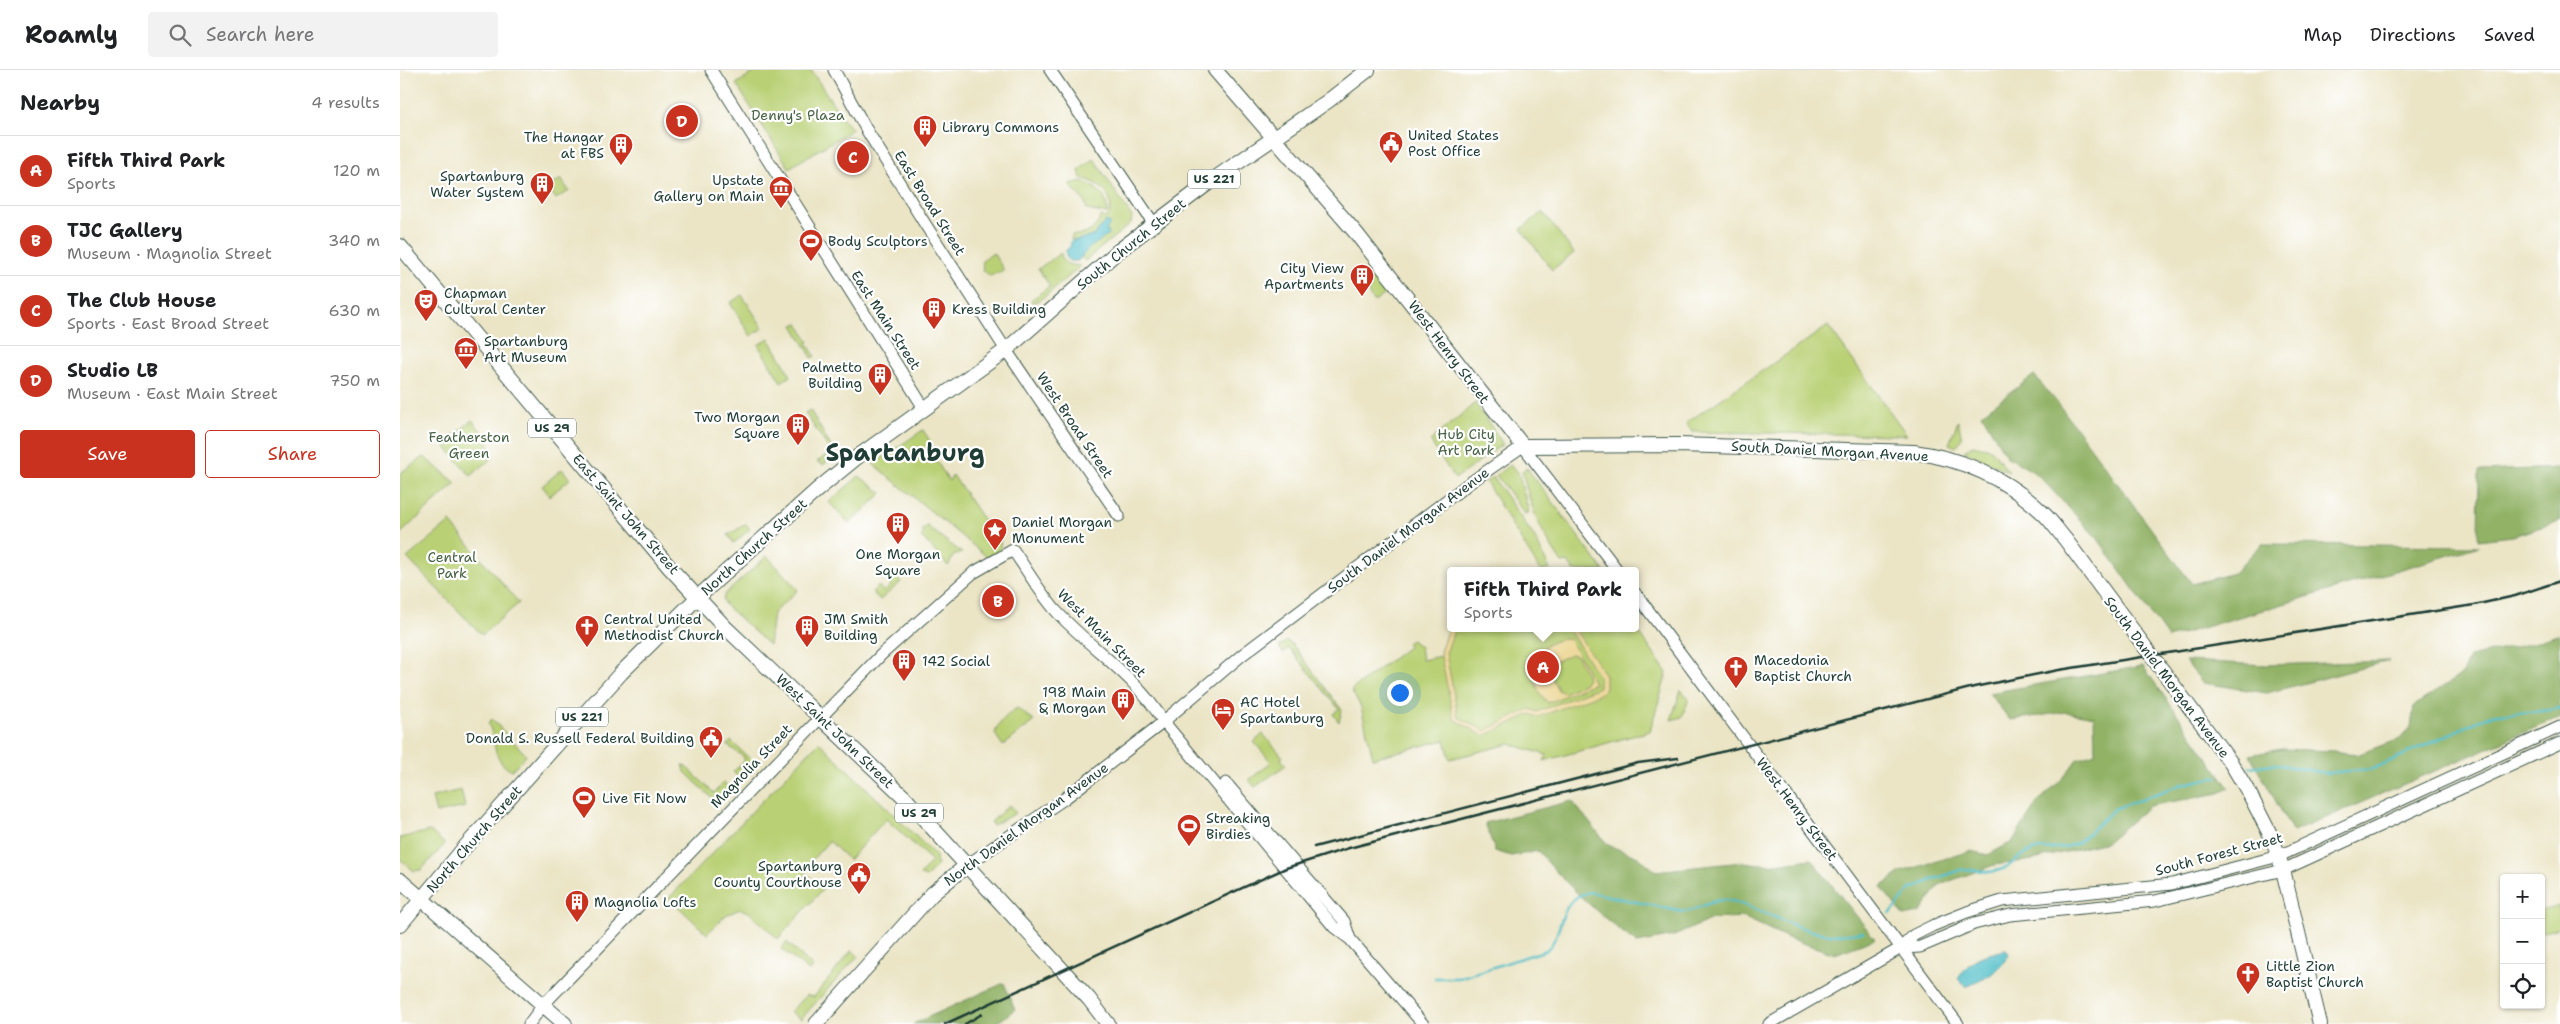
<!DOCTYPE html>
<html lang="en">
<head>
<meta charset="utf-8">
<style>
	:root { --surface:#fff; --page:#f2f2f2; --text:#202124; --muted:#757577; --line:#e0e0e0; --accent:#c8321e }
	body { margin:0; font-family:"Shantell Sans",sans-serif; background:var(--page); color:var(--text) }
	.controls { position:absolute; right:15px; bottom:15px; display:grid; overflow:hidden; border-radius:5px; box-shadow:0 1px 4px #0004 }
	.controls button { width:45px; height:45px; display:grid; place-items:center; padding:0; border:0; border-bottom:1px solid var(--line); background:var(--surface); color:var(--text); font:25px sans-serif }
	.you { position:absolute; left:999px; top:622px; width:18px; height:18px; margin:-12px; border:4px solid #fff; border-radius:50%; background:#1a73e8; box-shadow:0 0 0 8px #1a73e833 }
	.badge { display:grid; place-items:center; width:32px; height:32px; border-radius:50%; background:var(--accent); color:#fff; font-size:16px; font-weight:700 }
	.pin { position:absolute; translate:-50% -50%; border:2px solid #fff; box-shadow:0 1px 5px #0006 }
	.popup { position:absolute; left:1047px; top:497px; width:192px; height:65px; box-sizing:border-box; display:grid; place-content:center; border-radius:5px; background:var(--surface); filter:drop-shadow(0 1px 4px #0005); font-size:16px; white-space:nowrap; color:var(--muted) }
	.popup b { font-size:19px; color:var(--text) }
	.popup::after { content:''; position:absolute; left:50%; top:100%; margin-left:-10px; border:10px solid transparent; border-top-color:var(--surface) }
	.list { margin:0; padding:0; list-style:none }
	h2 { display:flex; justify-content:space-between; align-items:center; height:65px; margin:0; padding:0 20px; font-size:21px }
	h2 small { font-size:16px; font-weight:400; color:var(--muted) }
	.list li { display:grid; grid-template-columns:32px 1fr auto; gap:15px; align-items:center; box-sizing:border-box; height:70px; padding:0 20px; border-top:1px solid var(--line) }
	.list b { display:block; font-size:19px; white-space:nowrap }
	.list p { margin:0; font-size:16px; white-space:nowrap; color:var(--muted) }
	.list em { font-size:16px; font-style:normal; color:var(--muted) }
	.actions { display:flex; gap:10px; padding:15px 20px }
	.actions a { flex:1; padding:11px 0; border:1px solid var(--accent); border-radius:5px; text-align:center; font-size:18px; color:var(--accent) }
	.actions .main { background:var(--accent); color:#fff }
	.icon { flex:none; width:28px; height:28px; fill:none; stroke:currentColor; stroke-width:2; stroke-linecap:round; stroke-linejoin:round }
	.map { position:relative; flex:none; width:2160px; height:954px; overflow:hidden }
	header { display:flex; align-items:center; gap:30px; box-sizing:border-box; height:70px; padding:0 25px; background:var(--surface); border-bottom:1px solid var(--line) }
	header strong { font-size:24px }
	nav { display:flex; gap:28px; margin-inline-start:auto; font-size:18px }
	.search { width:350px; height:45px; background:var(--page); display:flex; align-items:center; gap:12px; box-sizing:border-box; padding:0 18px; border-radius:5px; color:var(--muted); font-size:19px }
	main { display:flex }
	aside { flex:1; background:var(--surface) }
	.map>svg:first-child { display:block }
	.green { fill:#b9d074; stroke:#6c8654 }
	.forest { fill:#92b266; stroke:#58784d }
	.sand { fill:#eeda9e; stroke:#868c69; fill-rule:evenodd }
	.water { fill:#50bec7; stroke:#387e7e }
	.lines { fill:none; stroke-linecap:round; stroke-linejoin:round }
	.stream { stroke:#50bec7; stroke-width:2.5 }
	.minor-casing { stroke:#3e564a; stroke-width:13 }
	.major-casing { stroke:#3e564a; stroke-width:16 }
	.minor { stroke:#fff; stroke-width:11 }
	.major { stroke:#fff; stroke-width:14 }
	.rail { stroke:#1f3d34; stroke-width:2.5 }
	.labels { text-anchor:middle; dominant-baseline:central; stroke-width:4.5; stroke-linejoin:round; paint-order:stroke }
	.shield { fill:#fff; stroke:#627771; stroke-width:1 }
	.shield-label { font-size:12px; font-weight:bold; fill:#1f3d34 }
	.park-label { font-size:14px; fill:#466244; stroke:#fff }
	.poi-label { font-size:14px; fill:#1f3d34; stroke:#fff; text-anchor:start }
	.street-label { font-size:14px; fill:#1f3d34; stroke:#fff }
	.town-label { font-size:24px; font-weight:bold; fill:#1f3d34; stroke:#fff }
</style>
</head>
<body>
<header>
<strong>Roamly</strong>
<div class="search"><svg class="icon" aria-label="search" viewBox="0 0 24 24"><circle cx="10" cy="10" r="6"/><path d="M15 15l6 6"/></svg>Search here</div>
<nav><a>Map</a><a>Directions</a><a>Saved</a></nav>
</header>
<main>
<aside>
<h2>Nearby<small>4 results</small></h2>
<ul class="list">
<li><span class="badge">A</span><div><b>Fifth Third Park</b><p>Sports</p></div><em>120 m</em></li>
<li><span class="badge">B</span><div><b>TJC Gallery</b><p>Museum · Magnolia Street</p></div><em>340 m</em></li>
<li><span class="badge">C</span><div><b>The Club House</b><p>Sports · East Broad Street</p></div><em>630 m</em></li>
<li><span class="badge">D</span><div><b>Studio LB</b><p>Museum · East Main Street</p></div><em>750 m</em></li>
</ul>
<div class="actions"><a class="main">Save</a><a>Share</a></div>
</aside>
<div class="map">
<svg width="2160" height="954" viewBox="0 0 2160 954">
	<rect width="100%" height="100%" fill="#fff"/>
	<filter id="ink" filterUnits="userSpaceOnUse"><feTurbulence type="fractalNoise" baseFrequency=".02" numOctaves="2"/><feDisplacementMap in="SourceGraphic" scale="10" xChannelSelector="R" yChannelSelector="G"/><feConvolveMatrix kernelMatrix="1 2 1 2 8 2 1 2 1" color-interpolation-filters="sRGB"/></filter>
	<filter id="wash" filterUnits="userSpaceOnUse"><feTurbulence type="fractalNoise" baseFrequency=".0096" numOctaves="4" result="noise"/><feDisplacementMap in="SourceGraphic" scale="20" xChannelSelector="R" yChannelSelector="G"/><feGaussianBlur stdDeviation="1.12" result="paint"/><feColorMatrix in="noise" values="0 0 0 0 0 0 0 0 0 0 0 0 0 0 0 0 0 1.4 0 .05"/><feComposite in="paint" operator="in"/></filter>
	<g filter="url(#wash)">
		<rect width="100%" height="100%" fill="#ebe5c6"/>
		<path class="green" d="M358,0H411L445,52L453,59L389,98L336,14Z
			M694,89L732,147L731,153L685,191L681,187C688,174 703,166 710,153L705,151C698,166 686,171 671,170L672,165C686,166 696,160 701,146L707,148C718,128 701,113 681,108L679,100Z
			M161,109L169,121L156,129L148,117Z
			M682,111C697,117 709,127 707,144L687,140L685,132L669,114Z
			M1143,142L1174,183L1152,200L1121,159Z
			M593,183L604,200L590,206L583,200L582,191Z
			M661,183C663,197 672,194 681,196L643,228L633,233L631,230L650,216L638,199Z
			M974,204L988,222L976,231H973L967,221L961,217L962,213Z
			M342,225L363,258L351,266L330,233Z
			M398,253L409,272L407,273L415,286L412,288L393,255Z
			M1428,256L1507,365L1292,362L1286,353Z
			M369,268L391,306L381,312L358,275Z
			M1075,333L1103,374L1055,409L1030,371Z
			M410,340L436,385L423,395L417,392L431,382L405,343Z
			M72,350L89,370L87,372L91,376L87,380L93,387L71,406L43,374Z
			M1558,351L1562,368L1556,377L1549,374Z
			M523,360L532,374L531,382L549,411L553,405L580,445L600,470L601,480L594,486H586L473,394Z
			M1572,375L1591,379L1609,402L1564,381Z
			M24,387L56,413L0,464V403Z
			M1110,395L1118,402L1129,442L1125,444L1096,405Z
			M1127,398L1204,501H1174L1168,492L1162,493C1139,459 1132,441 1122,401Z
			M162,399L170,409L150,426L142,416Z
			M459,406L482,423L449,454L429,432Z
			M1093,407L1135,468L1150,500L1140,501L1086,412Z
			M50,452L119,533L82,565L7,488Z
			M346,454L350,459L334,473L328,465Z
			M527,456L562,483L554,485L548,496L521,466L524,463L522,460Z
			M367,486L398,520L373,543L369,575L325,535L323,529L325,524Z
			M493,503L501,512L480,530L472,522L479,516L484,522L491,515L486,509Z
			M1050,553V558H1236L1267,603L1250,661L1144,691L1147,685L1110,674L1050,689L1045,670L973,688L961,637L951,620L1008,577L1007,573L1012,570L1020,577L1022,590L1041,586Z
			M887,571L892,574L942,640L939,652L933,644L939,639L889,578L883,583L879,577Z
			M1281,620L1289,629L1282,647L1271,650Z
			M617,638L634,651L603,676L595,664C597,653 608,644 617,638Z
			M92,649L126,685L112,700C92,694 96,668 88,653Z
			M863,664L883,687L881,689L886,695L855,717L849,710L871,692L854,672Z
			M331,671L353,692L340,706L333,702L344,691V687L327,675Z
			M419,672L536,786L537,795L527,807L520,805L532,791L486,749L449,790L429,771L403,800L423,819L378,869L349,842L340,839L326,845L307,864L269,828Z
			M283,694L314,723L324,712L328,718L315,731L285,702Z
			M61,720L65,737L36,743L32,727Z
			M609,735L616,743L593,755L590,753Z
			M30,761L45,774L21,800L14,801L0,789V768Z
			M2160,836V858L2141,863V841Z
			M387,872L413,897L409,901L381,879Z
			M452,880L458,886L401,949L390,942L406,925L414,927Z"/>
		<path class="forest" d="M1634,305L1660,336L1792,514L1834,503L1862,474L2080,476L1768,568L1698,469L1637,404L1606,386L1582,344Z
			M2160,398V451L2113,466L2078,470L2079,401Z
			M2160,564V647L1893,762L1850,685L1881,679L1934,681L1957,685L2000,669L2011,657L2014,636L2062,604L2069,587L2133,573Z
			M1785,591L1867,595L1989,591L1867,623L1803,613Z
			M1743,596L1829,718L1819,723L1749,736L1707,772L1633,790L1594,795L1539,815L1521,842L1504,846L1481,817L1501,802L1570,781L1588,785L1612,772L1638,732L1664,707L1677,689L1695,683L1694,647L1666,642L1610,650L1589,623Z
			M1172,731L1208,775L1238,787L1256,801L1343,792L1369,795L1411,789L1475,869L1435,884L1388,868L1343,847L1312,849L1274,866L1237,873C1200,846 1167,816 1138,781L1111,786L1095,781L1085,753Z
			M604,913L615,940L595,954H513Z"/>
		<path class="sand" d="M1050,553V558H1055L1046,583L1058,647L1085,661L1130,639L1137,642L1199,617V607L1168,558H1174L1205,605V620L1197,625L1138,647L1130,644L1084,666L1054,649L1040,582Z
			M1170,569L1194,613L1148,633C1123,609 1132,568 1170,569ZM1171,584L1177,586L1187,606L1185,613L1164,623L1158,620L1148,600L1150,594Z"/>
		<path class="water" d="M706,151L710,153L706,161L709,163L707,166L688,179L678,191H669L666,186V180L670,177L671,171L693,166Z
			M1606,880L1609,883C1601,902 1584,909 1566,917L1558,909C1573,886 1580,886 1606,880Z"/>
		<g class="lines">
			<path class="stream" d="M1849,697L1874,694L1926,703L1973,699L2091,645C2114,641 2137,644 2160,638
				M1490,844L1510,820L1532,810L1564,799L1593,802L1606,798L1623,785L1634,780L1666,777L1678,773L1714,739L1783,714L1817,707
				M1035,908H1059L1147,880C1166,860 1156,829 1190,822L1283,842C1297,841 1310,830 1323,830C1334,830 1347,836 1357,840C1397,855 1418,871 1463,862"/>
		</g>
	</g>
	<g filter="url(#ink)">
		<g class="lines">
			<defs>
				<path id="minor" d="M311,0L524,338
					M434,0L466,59L525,154L606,280L719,446
					M650,0L754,154
					M1236,524L1558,954
					M826,713L944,851L950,869
					M567,795L664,729L757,657L842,585L1068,414L1123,376L1218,501
					M1501,878L1520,877L1574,854L1610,845L1755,831L1883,800L2160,673
					M129,954L143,935L481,585L573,503L613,480C627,500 640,523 657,542C691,579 737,607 763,651L934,857L950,869L1023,954
					M1369,954L1501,878L1514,865L1532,856L1567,842L1602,831L1772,814L1879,786L2160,657"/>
				<path id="major" d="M815,0L956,163L1123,376L1278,375L1514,382C1565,389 1608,409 1645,445C1652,452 1658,461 1665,469L1831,693L1849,723L1873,770L1883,800L1920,954
					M0,176L270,498L325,557L503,726L689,929L708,954
					M0,810L165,954
					M0,855L65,777L221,603L298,527L417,420L456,388L606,280L717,182L754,154L811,111L928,31L968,0
					M416,954L532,824L567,795"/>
			</defs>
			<use href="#minor" class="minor-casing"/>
			<use href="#major" class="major-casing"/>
			<use href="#minor" class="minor"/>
			<use href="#major" class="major"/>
			<path class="rail" d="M914,777L1238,693L1278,688
				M545,954L886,798L949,778L1574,617L1659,600L2074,535L2115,526L2160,511
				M565,954L582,944"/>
		</g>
	</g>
	<defs>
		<symbol id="building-pin" viewBox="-11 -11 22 30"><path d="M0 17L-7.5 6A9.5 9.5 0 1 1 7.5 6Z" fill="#c8321e" stroke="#fff"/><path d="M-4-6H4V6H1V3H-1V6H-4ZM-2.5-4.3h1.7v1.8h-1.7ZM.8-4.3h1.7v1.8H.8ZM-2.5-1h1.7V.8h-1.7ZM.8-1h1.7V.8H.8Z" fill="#fff"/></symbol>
		<symbol id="civic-pin" viewBox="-11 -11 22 30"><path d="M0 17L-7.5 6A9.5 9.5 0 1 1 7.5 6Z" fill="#c8321e" stroke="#fff"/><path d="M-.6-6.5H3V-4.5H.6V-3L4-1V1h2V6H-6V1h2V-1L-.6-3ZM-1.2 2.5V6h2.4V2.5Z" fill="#fff"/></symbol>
		<symbol id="museum-pin" viewBox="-11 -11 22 30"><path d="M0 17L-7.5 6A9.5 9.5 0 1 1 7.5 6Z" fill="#c8321e" stroke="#fff"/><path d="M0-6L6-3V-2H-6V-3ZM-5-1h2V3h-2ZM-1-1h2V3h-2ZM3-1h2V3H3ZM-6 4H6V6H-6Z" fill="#fff"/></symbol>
		<symbol id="stadium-pin" viewBox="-11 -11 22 30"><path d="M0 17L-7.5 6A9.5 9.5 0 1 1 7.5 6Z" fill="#c8321e" stroke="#fff"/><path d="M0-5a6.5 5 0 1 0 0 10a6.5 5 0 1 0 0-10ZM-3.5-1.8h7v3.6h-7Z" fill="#fff"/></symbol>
		<symbol id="theatre-pin" viewBox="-11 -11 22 30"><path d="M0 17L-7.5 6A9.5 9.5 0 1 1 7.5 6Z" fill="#c8321e" stroke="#fff"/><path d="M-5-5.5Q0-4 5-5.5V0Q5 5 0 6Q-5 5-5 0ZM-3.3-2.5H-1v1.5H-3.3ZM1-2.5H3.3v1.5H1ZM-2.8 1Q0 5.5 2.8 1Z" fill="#fff"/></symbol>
		<symbol id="sight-pin" viewBox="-11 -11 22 30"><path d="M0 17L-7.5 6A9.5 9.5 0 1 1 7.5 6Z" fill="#c8321e" stroke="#fff"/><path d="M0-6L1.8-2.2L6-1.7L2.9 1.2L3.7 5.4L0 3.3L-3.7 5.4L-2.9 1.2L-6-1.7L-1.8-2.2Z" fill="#fff"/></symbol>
		<symbol id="church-pin" viewBox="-11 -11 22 30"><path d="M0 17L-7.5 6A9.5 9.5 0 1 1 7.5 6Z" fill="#c8321e" stroke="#fff"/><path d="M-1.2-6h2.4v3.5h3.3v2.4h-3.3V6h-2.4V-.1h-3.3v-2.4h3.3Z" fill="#fff"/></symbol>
		<symbol id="hotel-pin" viewBox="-11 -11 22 30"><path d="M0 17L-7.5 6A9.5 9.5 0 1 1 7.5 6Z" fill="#c8321e" stroke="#fff"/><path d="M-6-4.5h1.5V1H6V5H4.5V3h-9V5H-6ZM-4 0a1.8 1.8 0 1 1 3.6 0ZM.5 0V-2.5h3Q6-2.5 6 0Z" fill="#fff"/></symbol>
	</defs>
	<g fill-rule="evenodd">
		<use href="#building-pin" x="511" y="43" width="28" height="38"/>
		<use href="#civic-pin" x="977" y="59" width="28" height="38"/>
		<use href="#building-pin" x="207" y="61" width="28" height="38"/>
		<use href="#building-pin" x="128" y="100" width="28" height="38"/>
		<use href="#museum-pin" x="367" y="104" width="28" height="38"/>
		<use href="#stadium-pin" x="397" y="157" width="28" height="38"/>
		<use href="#building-pin" x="948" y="192" width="28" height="38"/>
		<use href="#theatre-pin" x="12" y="217" width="28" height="38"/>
		<use href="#building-pin" x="520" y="225" width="28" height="38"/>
		<use href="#museum-pin" x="52" y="265" width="28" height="38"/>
		<use href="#building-pin" x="466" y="291" width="28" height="38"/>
		<use href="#building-pin" x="384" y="341" width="28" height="38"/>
		<use href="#building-pin" x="484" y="440" width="28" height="38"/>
		<use href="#sight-pin" x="581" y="446" width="28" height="38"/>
		<use href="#church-pin" x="173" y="543" width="28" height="38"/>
		<use href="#building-pin" x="393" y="543" width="28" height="38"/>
		<use href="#building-pin" x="490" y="577" width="28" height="38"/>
		<use href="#church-pin" x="1322" y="584" width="28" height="38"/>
		<use href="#building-pin" x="709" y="616" width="28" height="38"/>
		<use href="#hotel-pin" x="809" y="626" width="28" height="38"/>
		<use href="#civic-pin" x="297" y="654" width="28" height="38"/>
		<use href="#stadium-pin" x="170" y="714" width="28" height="38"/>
		<use href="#stadium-pin" x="775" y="742" width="28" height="38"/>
		<use href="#civic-pin" x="445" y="790" width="28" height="38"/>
		<use href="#building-pin" x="163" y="818" width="28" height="38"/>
		<use href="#church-pin" x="1834" y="890" width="28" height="38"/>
	</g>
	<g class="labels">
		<g class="shield">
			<rect x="788" y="99.5" width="52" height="19" rx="4"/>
			<rect x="128" y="348.5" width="48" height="19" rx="4"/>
			<rect x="156" y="637.5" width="52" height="19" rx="4"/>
			<rect x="495" y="733.5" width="48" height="19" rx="4"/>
		</g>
		<g class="shield-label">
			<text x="814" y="109">US 221</text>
			<text x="152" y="358">US 29</text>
			<text x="182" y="647">US 221</text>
			<text x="519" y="743">US 29</text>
		</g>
		<g class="park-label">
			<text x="398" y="45">Denny's Plaza</text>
			<text x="1066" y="364">Hub City<tspan x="1066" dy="16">Art Park</tspan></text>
			<text x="69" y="367">Featherston<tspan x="69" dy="16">Green</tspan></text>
			<text x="52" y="487">Central<tspan x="52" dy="16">Park</tspan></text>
		</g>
		<g class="poi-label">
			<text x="542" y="57">Library Commons</text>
			<text x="1008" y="65">United States<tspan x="1008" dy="16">Post Office</tspan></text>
			<text x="204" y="67" text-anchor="end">The Hangar<tspan x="204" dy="16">at FBS</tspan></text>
			<text x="124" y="106" text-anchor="end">Spartanburg<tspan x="124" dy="16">Water System</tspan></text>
			<text x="364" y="110" text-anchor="end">Upstate<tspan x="364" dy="16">Gallery on Main</tspan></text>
			<text x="428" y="171">Body Sculptors</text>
			<text x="944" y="198" text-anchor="end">City View<tspan x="944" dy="16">Apartments</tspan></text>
			<text x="44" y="223">Chapman<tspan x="44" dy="16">Cultural Center</tspan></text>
			<text x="552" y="239">Kress Building</text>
			<text x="84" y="271">Spartanburg<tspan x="84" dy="16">Art Museum</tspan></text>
			<text x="462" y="297" text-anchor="end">Palmetto<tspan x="462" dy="16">Building</tspan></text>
			<text x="380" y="347" text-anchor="end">Two Morgan<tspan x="380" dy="16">Square</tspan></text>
			<text x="612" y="452">Daniel Morgan<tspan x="612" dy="16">Monument</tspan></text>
			<text x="498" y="484" text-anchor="middle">One Morgan<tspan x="498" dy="16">Square</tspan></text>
			<text x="204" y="549">Central United<tspan x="204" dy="16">Methodist Church</tspan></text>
			<text x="424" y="549">JM Smith<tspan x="424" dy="16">Building</tspan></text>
			<text x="1354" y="590">Macedonia<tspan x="1354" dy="16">Baptist Church</tspan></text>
			<text x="522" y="591">142 Social</text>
			<text x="706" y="622" text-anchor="end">198 Main<tspan x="706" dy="16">&amp; Morgan</tspan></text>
			<text x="840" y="632">AC Hotel<tspan x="840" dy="16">Spartanburg</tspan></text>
			<text x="294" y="668" text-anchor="end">Donald S. Russell Federal Building</text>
			<text x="202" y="728">Live Fit Now</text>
			<text x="806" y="748">Streaking<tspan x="806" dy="16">Birdies</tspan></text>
			<text x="442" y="796" text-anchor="end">Spartanburg<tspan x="442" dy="16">County Courthouse</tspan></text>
			<text x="194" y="832">Magnolia Lofts</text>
			<text x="1866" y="896">Little Zion<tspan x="1866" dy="16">Baptist Church</tspan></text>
		</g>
		<g class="street-label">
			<text transform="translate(530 133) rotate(58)">East Broad Street</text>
			<text transform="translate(731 174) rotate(-39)">South Church Street</text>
			<text transform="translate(486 250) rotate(57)">East Main Street</text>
			<text transform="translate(1049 282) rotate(53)">West Henry Street</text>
			<text transform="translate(675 355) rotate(56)">West Broad Street</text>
			<text transform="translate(1430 381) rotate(3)">South Daniel Morgan Avenue</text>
			<text transform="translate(226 444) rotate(49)">East Saint John Street</text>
			<text transform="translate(1008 460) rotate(-37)">South Daniel Morgan Avenue</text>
			<text transform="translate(354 477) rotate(-42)">North Church Street</text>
			<text transform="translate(702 563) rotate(45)">West Main Street</text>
			<text transform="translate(1767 607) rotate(53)">South Daniel Morgan Avenue</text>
			<text transform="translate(435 661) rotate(44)">West Saint John Street</text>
			<text transform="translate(351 696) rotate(-46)">Magnolia Street</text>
			<text transform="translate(1397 739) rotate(53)">West Henry Street</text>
			<text transform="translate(626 754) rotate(-36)">North Daniel Morgan Avenue</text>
			<text transform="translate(74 769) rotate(-49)">North Church Street</text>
			<text transform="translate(1819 784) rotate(-15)">South Forest Street</text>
		</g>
		<g class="town-label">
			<text x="505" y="383">Spartanburg</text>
		</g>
	</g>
</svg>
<div class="controls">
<button>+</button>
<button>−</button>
<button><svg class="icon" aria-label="locate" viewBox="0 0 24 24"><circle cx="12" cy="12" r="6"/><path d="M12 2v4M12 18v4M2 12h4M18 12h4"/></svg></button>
</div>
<div class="you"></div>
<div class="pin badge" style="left:1143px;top:597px">A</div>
<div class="popup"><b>Fifth Third Park</b>Sports</div>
<div class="pin badge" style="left:598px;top:531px">B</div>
<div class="pin badge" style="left:453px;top:87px">C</div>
<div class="pin badge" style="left:282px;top:51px">D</div>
</div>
</main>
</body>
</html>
